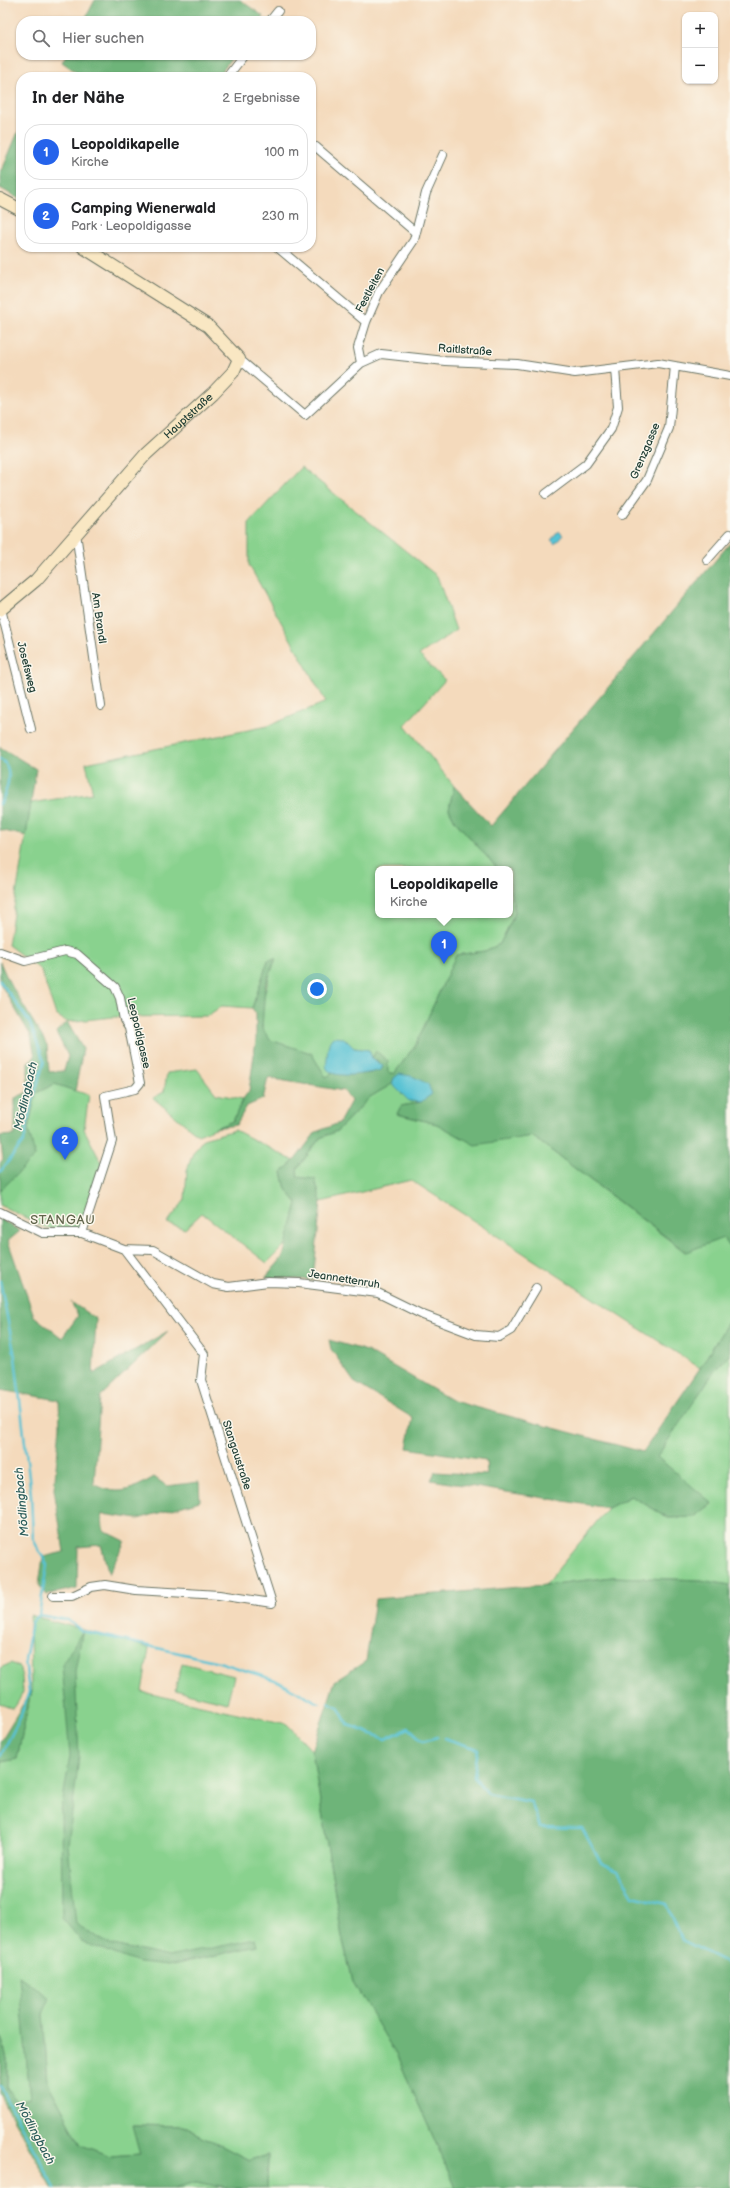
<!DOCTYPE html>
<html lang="de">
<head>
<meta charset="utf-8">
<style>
	:root { --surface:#fff; --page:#f2f2f2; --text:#202124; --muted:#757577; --line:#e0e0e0; --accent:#2563eb }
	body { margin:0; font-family:"Balsamiq Sans",sans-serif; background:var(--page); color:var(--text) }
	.controls { position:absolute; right:12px; top:12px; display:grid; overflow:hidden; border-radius:8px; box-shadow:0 1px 3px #0004 }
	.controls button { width:36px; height:36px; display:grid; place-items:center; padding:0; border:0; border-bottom:1px solid var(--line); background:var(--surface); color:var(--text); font:20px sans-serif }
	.you { position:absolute; left:317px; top:989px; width:14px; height:14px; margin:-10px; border:3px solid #fff; border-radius:50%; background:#1a73e8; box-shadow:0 0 0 6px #1a73e833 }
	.badge { display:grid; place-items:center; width:26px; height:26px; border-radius:50%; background:var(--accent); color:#fff; font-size:13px; font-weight:700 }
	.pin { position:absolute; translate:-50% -33px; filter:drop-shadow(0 1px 2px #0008) }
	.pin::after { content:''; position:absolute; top:21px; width:14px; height:12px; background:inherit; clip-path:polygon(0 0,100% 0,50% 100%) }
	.popup { position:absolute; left:375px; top:866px; width:138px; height:52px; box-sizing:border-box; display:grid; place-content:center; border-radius:8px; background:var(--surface); filter:drop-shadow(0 1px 3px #0005); font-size:13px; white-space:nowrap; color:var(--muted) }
	.popup b { font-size:15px; color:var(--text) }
	.popup::after { content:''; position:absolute; left:50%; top:100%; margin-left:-8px; border:8px solid transparent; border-top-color:var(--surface) }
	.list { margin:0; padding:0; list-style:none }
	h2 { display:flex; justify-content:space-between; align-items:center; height:52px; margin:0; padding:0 16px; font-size:17px }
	h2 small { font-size:13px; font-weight:400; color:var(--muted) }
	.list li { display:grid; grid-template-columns:26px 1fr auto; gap:12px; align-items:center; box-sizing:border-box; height:56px; margin:0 8px 8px; padding:0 8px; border:1px solid var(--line); border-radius:16px }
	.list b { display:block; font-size:15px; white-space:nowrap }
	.list p { margin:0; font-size:13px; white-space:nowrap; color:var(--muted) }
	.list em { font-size:13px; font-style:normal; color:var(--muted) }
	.icon { flex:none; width:22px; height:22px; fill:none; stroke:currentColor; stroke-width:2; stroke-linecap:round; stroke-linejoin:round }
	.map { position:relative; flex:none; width:730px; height:2188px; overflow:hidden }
	.search { position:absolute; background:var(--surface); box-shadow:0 1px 3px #0004; left:16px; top:16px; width:300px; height:44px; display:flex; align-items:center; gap:10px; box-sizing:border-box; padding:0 14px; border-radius:16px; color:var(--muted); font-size:15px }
	.panel { position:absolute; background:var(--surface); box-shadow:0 1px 3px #0004; left:16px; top:72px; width:300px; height:180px; border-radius:16px }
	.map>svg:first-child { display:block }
	.green { fill:#89d28e; stroke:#548861 }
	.forest { fill:#6eb479; stroke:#467856 }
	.water { fill:#58c2d4; stroke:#3c8084 }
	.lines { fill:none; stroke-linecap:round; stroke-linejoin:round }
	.stream { stroke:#58c2d4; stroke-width:2.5 }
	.street-casing { stroke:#6a7464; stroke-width:10 }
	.secondary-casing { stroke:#6a7464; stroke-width:14 }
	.street { stroke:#fff; stroke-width:8 }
	.secondary { stroke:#f9e7c3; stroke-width:12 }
	.labels { text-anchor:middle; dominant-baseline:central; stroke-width:3; stroke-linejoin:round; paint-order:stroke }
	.street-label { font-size:11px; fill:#1f3d34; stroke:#fbf7ec }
	.water-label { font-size:12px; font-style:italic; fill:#2d5e5c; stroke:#fbf7ec }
	.quarter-label { font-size:13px; letter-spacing:1px; fill:#60654b; stroke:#fbf7ec }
</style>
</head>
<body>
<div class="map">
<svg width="730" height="2188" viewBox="0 0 730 2188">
	<rect width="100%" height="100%" fill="#fbf7ec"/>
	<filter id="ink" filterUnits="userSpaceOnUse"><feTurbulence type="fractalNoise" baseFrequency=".025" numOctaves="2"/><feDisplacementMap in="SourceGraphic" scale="8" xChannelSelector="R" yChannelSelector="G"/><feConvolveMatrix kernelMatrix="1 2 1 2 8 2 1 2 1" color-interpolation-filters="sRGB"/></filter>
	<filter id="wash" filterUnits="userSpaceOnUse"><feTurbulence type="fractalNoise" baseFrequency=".012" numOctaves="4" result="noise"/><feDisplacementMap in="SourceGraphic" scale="16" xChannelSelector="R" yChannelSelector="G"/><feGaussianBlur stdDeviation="0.9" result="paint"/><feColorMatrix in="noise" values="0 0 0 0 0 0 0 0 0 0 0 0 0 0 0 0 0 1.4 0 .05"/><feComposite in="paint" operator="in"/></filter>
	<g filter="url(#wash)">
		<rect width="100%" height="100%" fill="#f4dabc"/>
		<path class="green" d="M301,467L437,576L456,630L419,655L445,680L405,725L454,786L449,809L455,821L498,869H378V915H510V882L515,913L500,944L485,951L456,955L416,1044L394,1074L388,1072L376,1051L372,1058L369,1050L354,1048L344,1038L328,1070L333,1073L326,1078L311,1053C301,1050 276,1045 270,1040C251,1024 269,977 276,958L268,961L252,1008L222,1006L207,1016L113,1017L67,1022L56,1015L41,970L8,945L31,803L93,793L86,763L268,726L326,702L249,565V523Z
			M197,1069L216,1094L243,1099L233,1121L198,1135L153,1098L164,1092L167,1073Z
			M55,1084L89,1095L84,1129L102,1164L79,1230L46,1228L0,1205V1191L35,1156L28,1129L36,1093Z
			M392,1084L409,1101L421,1102L401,1106L397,1114L437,1124L475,1144L532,1136L685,1252L723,1237L730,1247V1319L700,1368L411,1180L321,1202L315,1180L298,1177L297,1169L320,1138L337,1131L370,1097Z
			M235,1130L294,1161L282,1172L286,1189L297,1203L287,1243L267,1263L202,1213L185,1229L167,1223L185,1200L187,1170L193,1153L203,1139Z
			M730,1354V1585L701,1580L613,1577L545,1585L608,1508L631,1496L669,1518L694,1517L712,1504L656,1457L715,1370Z
			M30,1615L149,1648L142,1692L287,1724L312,1751L342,1937L353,1982L398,2058L456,2188H267L268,2155L249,2160L183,2126L133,2125L140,2154L110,2156L81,2145L48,2083L43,2014L20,1976L30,2098L17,2101L7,2089V2059L0,2032V1770L1,1762L17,1759L31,1691Z
			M11,1663L19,1667C25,1683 24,1696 13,1709L0,1704V1668Z
			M182,1663L234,1676L227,1703L175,1690Z
			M196,2182L227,2188H175Z"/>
		<path class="forest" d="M95,0H240L263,16L259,21H84Z
			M66,55H234L218,77H83L62,62Z
			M21,130V200L0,188V175L18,132Z
			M730,543V1247L723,1238L686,1252L532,1136L475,1145L437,1124L397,1114L401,1106L421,1102L394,1078L392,1084L370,1097L337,1131L320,1138L297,1169L298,1177L315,1179L321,1202L313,1280L266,1277L283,1257L297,1203L286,1189L282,1172L294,1161L316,1132L339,1123L351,1101L344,1091L268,1078L263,1099L247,1106L236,1125L215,1128L233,1121L243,1099L249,1091L256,1040V1014L252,1008L268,960L276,958L265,986L262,1028L270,1040L311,1053L326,1077L333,1073L347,1075L371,1073L378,1061L372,1058L376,1051L388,1061V1072L394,1074L416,1044L456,955L485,951L500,944L515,913L510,882V869H498L455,821L449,809L454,786L491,826Z
			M0,747L36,769L26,836L0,830Z
			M0,962L8,980L47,1045L49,1072L64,1071L68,1056L56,1032L67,1022L83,1049L75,1091L55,1084L36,1093L28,1129L35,1156L0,1191V1163L3,1159L0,1136L15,1135V1098L28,1092V1062L35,1057L31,1036L0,983Z
			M0,1219L20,1231L8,1241L34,1316L62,1338L78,1316L71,1302L96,1319L93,1374L168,1331L100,1397L94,1484C118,1497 132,1490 154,1477L167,1486L199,1482L200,1501L138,1519L102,1514L103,1530L125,1541L109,1574L101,1545L78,1547L77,1588L47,1595L39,1585L43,1557L64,1552L54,1489L60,1426L59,1400L0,1390Z
			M730,1319V1354L715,1370L657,1457L712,1503L694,1517L669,1518L631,1496L608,1508L431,1480L435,1472L487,1475L486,1460L407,1448L413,1418L354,1382L331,1349L329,1340L367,1351L453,1401L643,1452L700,1368Z
			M613,1577L701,1580L730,1585V2188H456L398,2058L353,1982L342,1937L312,1751L335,1681L366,1661L375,1599L545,1585Z
			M83,1630L75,1671L79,1757L68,1845L76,1924L109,1944L169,1957L255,1939L257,1946L168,1966L139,1963L82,1942L62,1918L61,1812L70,1756L62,1665Z
			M31,1691L17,1759L1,1762L0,1770V1742Z
			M19,1976L50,1998L43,2014L48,2083L81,2145L110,2156L140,2154L132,2125L183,2126L249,2160L268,2155L267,2188H227L196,2182L175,2188H52L0,2095V2032L7,2059V2089L17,2101L30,2098Z"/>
		<path class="water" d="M559,531L563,535L555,544L551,540Z
			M333,1037L344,1038L354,1048L369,1050L372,1058L383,1066L381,1070C371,1073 336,1080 328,1070C325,1067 327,1062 327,1058C328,1050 327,1043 333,1037Z
			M399,1074L412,1076L428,1084L432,1094L421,1102L409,1101L392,1084L394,1078Z"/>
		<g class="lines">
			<path class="stream" d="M0,759C15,767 7,792 0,804
				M0,981L29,1021L44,1061L30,1110L24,1141L0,1172
				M0,1281L15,1357L31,1495L33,1539L47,1565L39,1615L32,1622L25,1660L29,1692L19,1720L0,1757
				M39,1615L68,1620L82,1631L219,1662L275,1680L319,1703
				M328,1702L338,1707L348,1725L385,1739L409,1728L423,1741L437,1737
				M444,1738L478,1749L474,1776L487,1794L531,1802L540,1827L582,1828L601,1863L618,1870L633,1896L667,1904L682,1940L726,1962L730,1969
				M0,2086L55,2188"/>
		</g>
	</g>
	<g filter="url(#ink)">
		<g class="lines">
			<defs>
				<path id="street" d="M270,21L278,11
					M227,77L244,55
					M316,147L415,232
					M277,247L366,322
					M239,359L305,415L361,363L381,354L445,361L517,364L575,373L658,363L730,376
					M361,363L358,348L366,322L379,292L414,240L426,193L443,155
					M546,494L586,464L611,429L618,407L615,369
					M622,515L647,480L669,428L675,366
					M76,533L101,706
					M707,560L730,534
					M1,609L31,729
					M0,952L25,961L65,951L77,954L115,987L120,998L124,1020L129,1028L140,1083L135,1089L105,1096L112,1141L82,1233
					M0,1212L43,1233H82L124,1249L204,1354L201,1380L272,1603L219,1595L136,1590L105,1585L91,1587L72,1596H53
					M124,1249L153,1250L213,1284L229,1287L268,1282L299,1283L378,1293L423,1315L476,1335L499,1337L511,1330L536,1288"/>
				<g id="secondary">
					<path d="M0,199L21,210"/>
					<path id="s1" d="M0,610L36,580L146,454L213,393L233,372L239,359L208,326L83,247"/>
				</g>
			</defs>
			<use href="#street" class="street-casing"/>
			<use href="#secondary" class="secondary-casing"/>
			<use href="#street" class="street"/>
			<use href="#secondary" class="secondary"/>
		</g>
	</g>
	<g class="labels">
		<g class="street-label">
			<text transform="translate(370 290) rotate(-62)">Festleiten</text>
			<text transform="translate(465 350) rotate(4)">Raitlstraße</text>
			<text stroke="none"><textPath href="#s1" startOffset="271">Hauptstraße</textPath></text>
			<text transform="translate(645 451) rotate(-67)">Grenzgasse</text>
			<text transform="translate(99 618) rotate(82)">Am Brandl</text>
			<text transform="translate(27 667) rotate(76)">Josefsweg</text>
			<text transform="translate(139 1033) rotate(77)">Leopoldigasse</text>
			<text transform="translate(344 1279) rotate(9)">Jeannettenruh</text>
			<text transform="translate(237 1455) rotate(72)">Stangaustraße</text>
		</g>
		<g class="water-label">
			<text transform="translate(26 1096) rotate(-77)">Mödlingbach</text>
			<text transform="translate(22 1502) rotate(-95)">Mödlingbach</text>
			<text transform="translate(35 2133) rotate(62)">Mödlingbach</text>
		</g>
		<g class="quarter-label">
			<text x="63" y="1220">STANGAU</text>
		</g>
	</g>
</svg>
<div class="controls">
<button>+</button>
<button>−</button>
</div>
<div class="you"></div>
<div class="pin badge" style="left:444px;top:964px">1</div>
<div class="popup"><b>Leopoldikapelle</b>Kirche</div>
<div class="pin badge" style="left:65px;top:1160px">2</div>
<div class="search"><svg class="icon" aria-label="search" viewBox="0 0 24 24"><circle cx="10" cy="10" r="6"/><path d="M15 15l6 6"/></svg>Hier suchen</div>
<section class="panel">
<h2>In der Nähe<small>2 Ergebnisse</small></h2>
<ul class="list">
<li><span class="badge">1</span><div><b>Leopoldikapelle</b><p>Kirche</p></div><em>100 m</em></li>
<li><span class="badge">2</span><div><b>Camping Wienerwald</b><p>Park · Leopoldigasse</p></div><em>230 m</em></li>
</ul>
</section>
</div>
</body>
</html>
